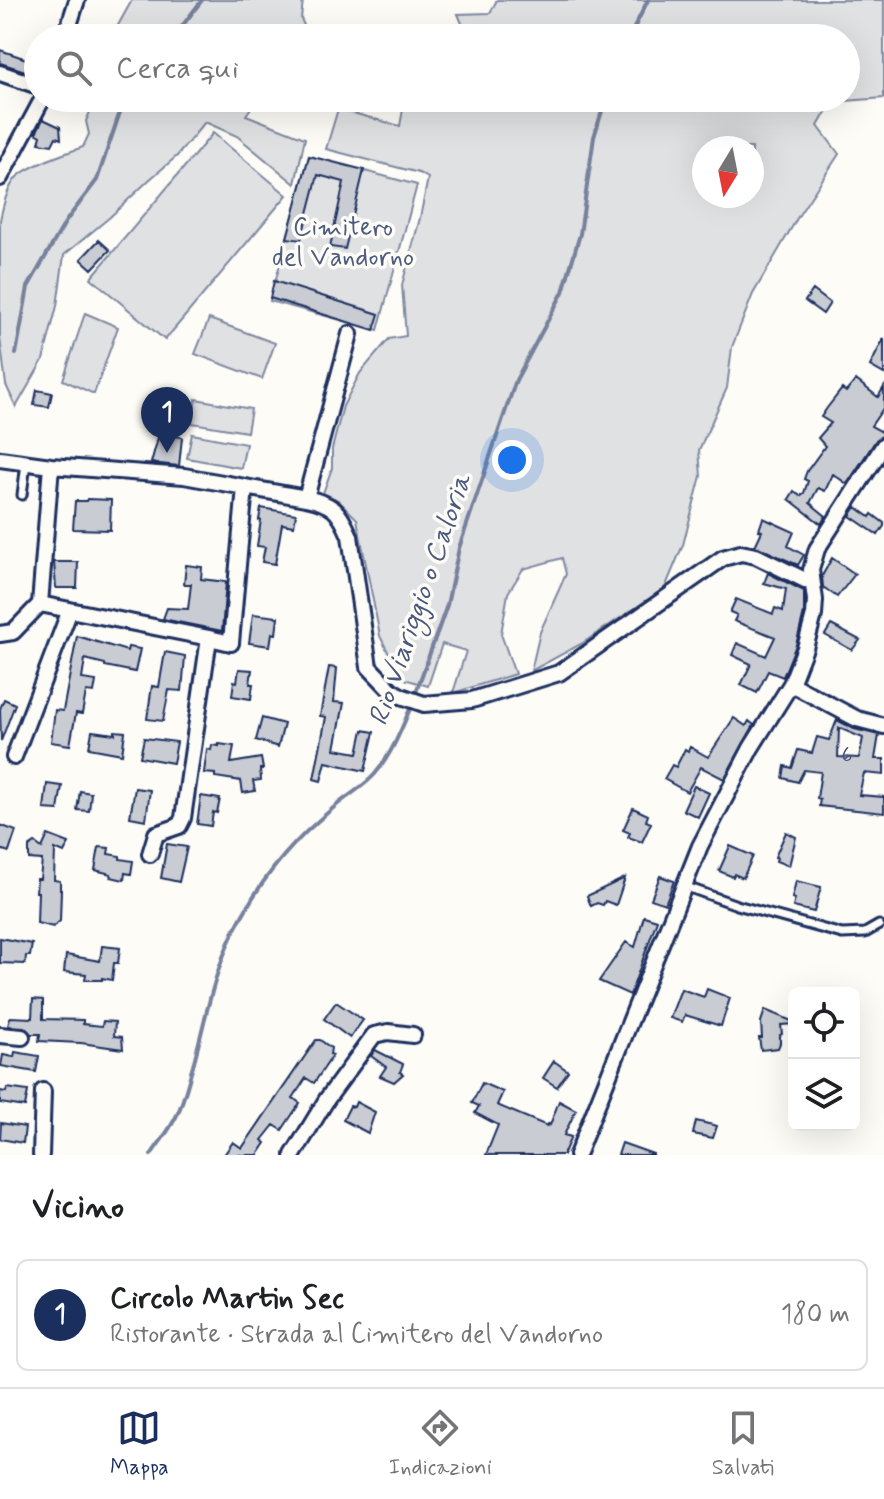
<!DOCTYPE html>
<html lang="it">
<head>
<meta charset="utf-8">
<style>
	:root { --surface:#fff; --page:#f2f2f2; --text:#202124; --muted:#757577; --line:#e0e0e0; --accent:#1b2f5e }
	body { margin:0; font-family:Mynerve,sans-serif; background:var(--page); color:var(--text) }
	.controls { position:absolute; right:24px; bottom:24px; display:grid; overflow:hidden; border-radius:12px; box-shadow:0 8px 32px #0002 }
	.controls button { width:72px; height:72px; display:grid; place-items:center; padding:0; border:0; border-bottom:2px solid var(--line); background:var(--surface); color:var(--text); font:40px sans-serif }
	.compass { position:absolute; left:692px; top:136px; width:72px; height:72px; border-radius:50%; background:var(--surface); box-shadow:0 8px 32px #0002; rotate:190deg }
	.you { position:absolute; left:512px; top:460px; width:28px; height:28px; margin:-20px; border:6px solid #fff; border-radius:50%; background:#1a73e8; box-shadow:0 0 0 12px #1a73e833 }
	.badge { display:grid; place-items:center; width:52px; height:52px; border-radius:50%; background:var(--accent); color:#fff; font-size:26px; font-weight:700 }
	.pin { position:absolute; translate:-50% -66px; filter:drop-shadow(0 2px 4px #0008) }
	.pin::after { content:''; position:absolute; top:42px; width:28px; height:24px; background:inherit; clip-path:polygon(0 0,100% 0,50% 100%) }
	.list { margin:0; padding:0; list-style:none }
	h2 { display:flex; justify-content:space-between; align-items:center; height:104px; margin:0; padding:0 32px; font-size:34px }
	h2 small { font-size:26px; font-weight:400; color:var(--muted) }
	.list li { display:grid; grid-template-columns:52px 1fr auto; gap:24px; align-items:center; box-sizing:border-box; height:112px; margin:0 16px 16px; padding:0 16px; border:2px solid var(--line); border-radius:12px }
	.list b { display:block; font-size:30px; white-space:nowrap }
	.list p { margin:0; font-size:26px; white-space:nowrap; color:var(--muted) }
	.list em { font-size:26px; font-style:normal; color:var(--muted) }
	.icon { flex:none; width:44px; height:44px; fill:none; stroke:currentColor; stroke-width:2; stroke-linecap:round; stroke-linejoin:round }
	.map { position:relative; flex:none; width:884px; height:1155px; overflow:hidden }
	.search { position:absolute; background:var(--surface); box-shadow:0 8px 32px #0002; left:24px; right:24px; top:24px; height:88px; display:flex; align-items:center; gap:20px; box-sizing:border-box; padding:0 28px; border-radius:44px; color:var(--muted); font-size:30px }
	.sheet { height:232px; background:var(--surface) }
	nav { display:flex; justify-content:space-around; align-items:center; box-sizing:border-box; height:112px; border-top:2px solid var(--line); background:var(--surface); font-size:22px; color:var(--muted) }
	nav a { display:grid; justify-items:center; gap:4px }
	nav .on { color:var(--accent) }
	.map>svg:first-child { display:block }
	.green { fill:#e0e1e3; stroke:#7e88a0; stroke-width:2; fill-rule:evenodd }
	.lines { fill:none; stroke-linecap:round; stroke-linejoin:round }
	.stream { stroke:#76819c; stroke-width:4 }
	.building { fill:#c9ccd3; stroke:#1b2f5e; stroke-width:2; fill-rule:evenodd }
	.service-casing { stroke:#1b2f5e; stroke-width:13 }
	.minor-casing { stroke:#1b2f5e; stroke-width:20 }
	.service { stroke:#fdfcf7; stroke-width:7 }
	.minor { stroke:#fdfcf7; stroke-width:14 }
	.labels { text-anchor:middle; dominant-baseline:central; stroke-width:7; stroke-linejoin:round; paint-order:stroke }
	.number-label { font-size:22px; fill:#46567b }
	.park-label { font-size:26px; fill:#4c5c7f; stroke:#fdfcf7 }
	.water-label { font-size:28px; font-style:italic; fill:#49587d; stroke:#fdfcf7 }
</style>
</head>
<body>
<div class="map">
<svg width="884" height="1155" viewBox="0 0 884 1155">
	<rect width="100%" height="100%" fill="#fdfcf7"/>
	<filter id="ink" filterUnits="userSpaceOnUse"><feTurbulence type="fractalNoise" baseFrequency=".0125" numOctaves="2"/><feDisplacementMap in="SourceGraphic" scale="16" xChannelSelector="R" yChannelSelector="G"/><feConvolveMatrix kernelMatrix="1 2 1 2 8 2 1 2 1" color-interpolation-filters="sRGB"/></filter>
	<g filter="url(#ink)">
		<path class="green" d="M132,0H303L301,19L310,38H111Z
			M497,0H884V98L832,102L818,126L839,154L799,215L753,294L732,347L727,388L699,450L701,476L683,545L665,588L581,644L531,671L540,632L566,574L562,558L523,569L508,593L501,634L515,674L453,693L466,651L442,644L428,686L401,678L380,636L357,519L338,500L323,493L332,468V449L343,406L360,373L389,339L406,336L402,285L420,218L428,178L419,173L326,149L338,109L400,126L405,98H846V38H466L467,35L458,14L490,13ZM704,148H752V196H704Z
			M96,98H258L246,115L305,138L295,184L237,136L205,122L177,156L149,180L110,217L64,255L57,306L43,360L16,407L6,385L0,338V220C3,206 7,188 17,177C29,165 66,153 83,147L89,134L86,121Z
			M213,133L287,195L165,340L91,278Z
			M309,156L417,185L378,330L270,301Z
			M85,313L118,327L94,394L63,380Z
			M209,319L275,343L262,379L195,354Z
			M196,399L251,409L247,432L192,423Z
			M192,434L246,444L241,468L187,458Z"/>
		<g class="lines">
			<path class="stream" d="M173,38L202,0
				M629,38L648,0
				M16,354L28,287L66,221L97,180L120,112L130,98
				M415,695L447,605L459,548L516,380L563,292L580,234L594,137L606,98
				M151,1155C161,1140 174,1125 180,1108C203,1045 208,975 242,916C265,874 295,839 332,809C345,797 364,787 375,774C392,754 402,728 412,704"/>
		</g>
		<path class="building" d="M0,50L38,63V75L0,63Z
			M43,119L60,127L61,139L56,137L52,145L39,143L41,136L36,133Z
			M309,156L364,170L345,249L330,247L344,182L318,175L301,240L287,238Z
			M99,240L110,250L92,269L81,259Z
			M274,281L379,314L374,330L270,298Z
			M813,290L830,303L823,314L805,301Z
			M884,338V374L870,366Z
			M856,380L878,397L884,387V407L871,426L884,433V435L876,440L847,484L833,474L825,491L818,488L810,503L826,516L821,524L789,499L794,491L800,496L804,493L808,481L804,479L807,471L825,446L818,438L831,423L821,417L827,408L842,389L846,392Z
			M37,390L52,393L49,407L34,405Z
			M159,434L182,437L179,466L151,463Z
			M87,499L111,500L110,530L73,529L75,501H86Z
			M856,507L870,517L872,514L884,523V526L878,535L850,516Z
			M261,508L296,514L294,526L282,524L275,564L262,562L265,547L257,546L261,520H259Z
			M763,518L794,532L788,546L804,555L798,565L755,546L762,531L759,530Z
			M832,558L855,574L837,597L823,587L822,576Z
			M54,562H78L77,588H56Z
			M186,565L202,567L201,579L226,582L222,631L163,619L167,608L188,609L191,584H184Z
			M768,573L804,591V613L796,645L783,677L768,671L757,693L741,685L751,664L732,655L737,643L766,656L775,637L734,621L737,615L730,612L736,599L773,614L775,608L783,611L786,589L764,583Z
			M253,614L278,617L276,634L272,633L270,646L249,643Z
			M831,625L860,640L852,650L825,635Z
			M77,636L127,651L128,647L140,649L135,672L105,666V664L85,659L82,679L96,681L94,693L86,692L82,714L76,713L70,745L51,742L55,710L63,711Z
			M165,652L185,656L182,691L169,690L163,721L147,719L152,686L159,687Z
			M329,667L337,668L334,702L344,703L335,749L358,753L363,730L374,732L365,771L326,762L321,781L314,779L326,717L320,716Z
			M239,669L252,670L250,684H253L251,699L232,696L234,681L237,682Z
			M4,699L15,704L1,741L0,709Z
			M262,718L284,724L278,747L256,740Z
			M734,718L746,726L749,721L754,725L724,779L701,767L687,792L664,779L672,765L676,767L685,749L688,751L690,747L708,757Z
			M837,720L854,729L879,735L875,759H884V775L864,773L859,795L884,797V813L819,806L820,799L817,798L821,772L804,770L798,782L783,778L785,766L792,768L798,750L812,753L817,737L829,740ZM839,728L863,738L859,758L838,757Z
			M92,731L115,734V731L125,732L122,754L89,748Z
			M144,738L177,742L173,763L140,757Z
			M219,744L234,746L231,763L261,758L263,769H260L261,780L253,781L255,791L243,793L241,781L215,777V774L204,773L207,749L211,750L212,745L219,746Z
			M47,784L62,786L58,810L44,809Z
			M694,786L709,793L698,817L683,810Z
			M135,788L150,790L146,820L130,817Z
			M80,791L91,793L89,811L77,810Z
			M201,796L220,799L217,813L213,812L211,826L197,824Z
			M633,808L648,815L646,821L651,823L642,842L628,837L630,833L623,830Z
			M0,825L16,831L9,852L0,849Z
			M786,832L796,837L789,866L776,861L777,858L775,857Z
			M48,835L69,843L64,853L55,849L54,880L60,881V890H61L60,921L53,927L37,923L38,892H36L37,879H40L42,860L29,859V847L35,843L42,848Z
			M167,844L187,847L179,882L161,878Z
			M730,846L753,856L743,878L734,874L733,877L719,871Z
			M99,847L109,848L108,854L120,856V859L133,861L131,874L125,873L124,880L111,877V874L95,870Z
			M660,876L674,881L665,904L651,899Z
			M625,878L616,905L605,901L603,905L597,903L591,906L587,896Z
			M796,881L821,887L814,912L793,907L795,899L792,898Z
			M644,916L657,920L630,995L599,981L626,942L635,947Z
			M0,938L32,944L30,956H26L25,964L0,963Z
			M102,946L120,948L118,963H114L112,980L102,978V980H85L86,974L64,972L66,955L100,961Z
			M681,989L704,997L707,989L730,998L721,1026L685,1015L682,1022L670,1018Z
			M33,999L43,1000V1019L83,1020V1024L102,1026L103,1021L115,1022L114,1036L122,1037L123,1049L81,1043L39,1041L40,1034H31L24,1027L8,1026L10,1017L32,1018Z
			M336,1002L363,1020L350,1038L324,1019Z
			M765,1010L794,1022V1024L781,1025L782,1034L780,1035V1043L778,1048L761,1050L759,1038H762L761,1022Z
			M316,1040H320L331,1048L330,1054L333,1055L314,1083L306,1078L293,1098L300,1103L282,1130L274,1125L262,1140L266,1143L258,1155H224L233,1142L242,1148Z
			M375,1050L403,1064L400,1072L403,1074L394,1082L380,1076L386,1067L371,1056Z
			M15,1052L39,1056L36,1072L1,1066L3,1055L14,1057Z
			M554,1061L568,1071L557,1087L543,1078Z
			M482,1083L503,1092L497,1105L547,1126L548,1124L550,1125L559,1101L576,1110L564,1135L571,1137L563,1155H486L498,1125L475,1113L479,1106L472,1103Z
			M7,1088L28,1091L25,1107L0,1103V1091L6,1092Z
			M356,1102L375,1112L368,1133L343,1120L350,1106L354,1107Z
			M696,1121L717,1126L713,1138L693,1134Z
			M1,1123L25,1127L23,1143L0,1139Z
			M622,1143L653,1154V1155H618Z"/>
		<g class="lines">
			<defs>
				<path id="service" d="M22,495L26,463
					M684,886L737,905L842,934L865,933L879,925"/>
				<path id="minor" d="M65,38L77,0
					M0,73L38,86
					M0,178L43,98
					M0,459L51,466L184,476L306,498C333,504 339,510 350,536L369,667L391,690L401,696L424,704L472,700L559,673L723,558L741,553L756,556L811,583
					M306,498L350,334
					M40,604L51,466
					M0,634L13,632L40,604L209,638
					M791,684L857,719L884,726
					M14,757L70,610
					M150,854L156,834L179,826L183,818L209,638L231,643L245,487
					M0,1035L22,1037
					M41,1155L43,1091
					M293,1155L327,1099L374,1035L388,1032L413,1035
					M577,1155L700,846L751,748L791,684L805,648L814,615L815,600L811,570L817,549L884,445"/>
			</defs>
			<use href="#service" class="service-casing"/>
			<use href="#minor" class="minor-casing"/>
			<use href="#service" class="service"/>
			<use href="#minor" class="minor"/>
		</g>
	</g>
	<g class="labels">
		<g class="number-label">
			<text x="847" y="756">6</text>
		</g>
		<g class="park-label">
			<text x="343" y="228">Cimitero<tspan x="343" dy="30">del Vandorno</tspan></text>
		</g>
		<g class="water-label">
			<text transform="translate(421 600) rotate(-71)">Rio Viariggio o Caloria</text>
		</g>
	</g>
</svg>
<div class="controls">
<button><svg class="icon" aria-label="locate" viewBox="0 0 24 24"><circle cx="12" cy="12" r="6"/><path d="M12 2v4M12 18v4M2 12h4M18 12h4"/></svg></button>
<button><svg class="icon" aria-label="layers" viewBox="0 0 24 24"><path d="M12 4l9 5-9 5-9-5zM3 14l9 5 9-5"/></svg></button>
</div>
<svg class="compass" viewBox="-18 -18 36 36"><path d="M0-13l5 13h-10z" fill="#e53935"/><path d="M0 13l5-13h-10z" fill="#757577"/></svg>
<div class="you"></div>
<div class="pin badge" style="left:167px;top:453px">1</div>
<div class="search"><svg class="icon" aria-label="search" viewBox="0 0 24 24"><circle cx="10" cy="10" r="6"/><path d="M15 15l6 6"/></svg>Cerca qui</div>
</div>
<section class="sheet">
<h2>Vicino<small></small></h2>
<ul class="list">
<li><span class="badge">1</span><div><b>Circolo Martin Sec</b><p>Ristorante · Strada al Cimitero del Vandorno</p></div><em>180 m</em></li>
</ul>
</section>
<nav>
<a class="on"><svg class="icon" aria-label="map" viewBox="0 0 24 24"><path d="M3 6l6-2 6 2 6-2v14l-6 2-6-2-6 2zM9 4v14M15 6v14"/></svg>Mappa</a>
<a><svg class="icon" aria-label="directions" viewBox="0 0 24 24"><path d="M12 3l9 9-9 9-9-9zM9 14v-3h6M13 9l2 2-2 2"/></svg>Indicazioni</a>
<a><svg class="icon" aria-label="saved" viewBox="0 0 24 24"><path d="M7 4h10v16l-5-4-5 4z"/></svg>Salvati</a>
</nav>
</body>
</html>
